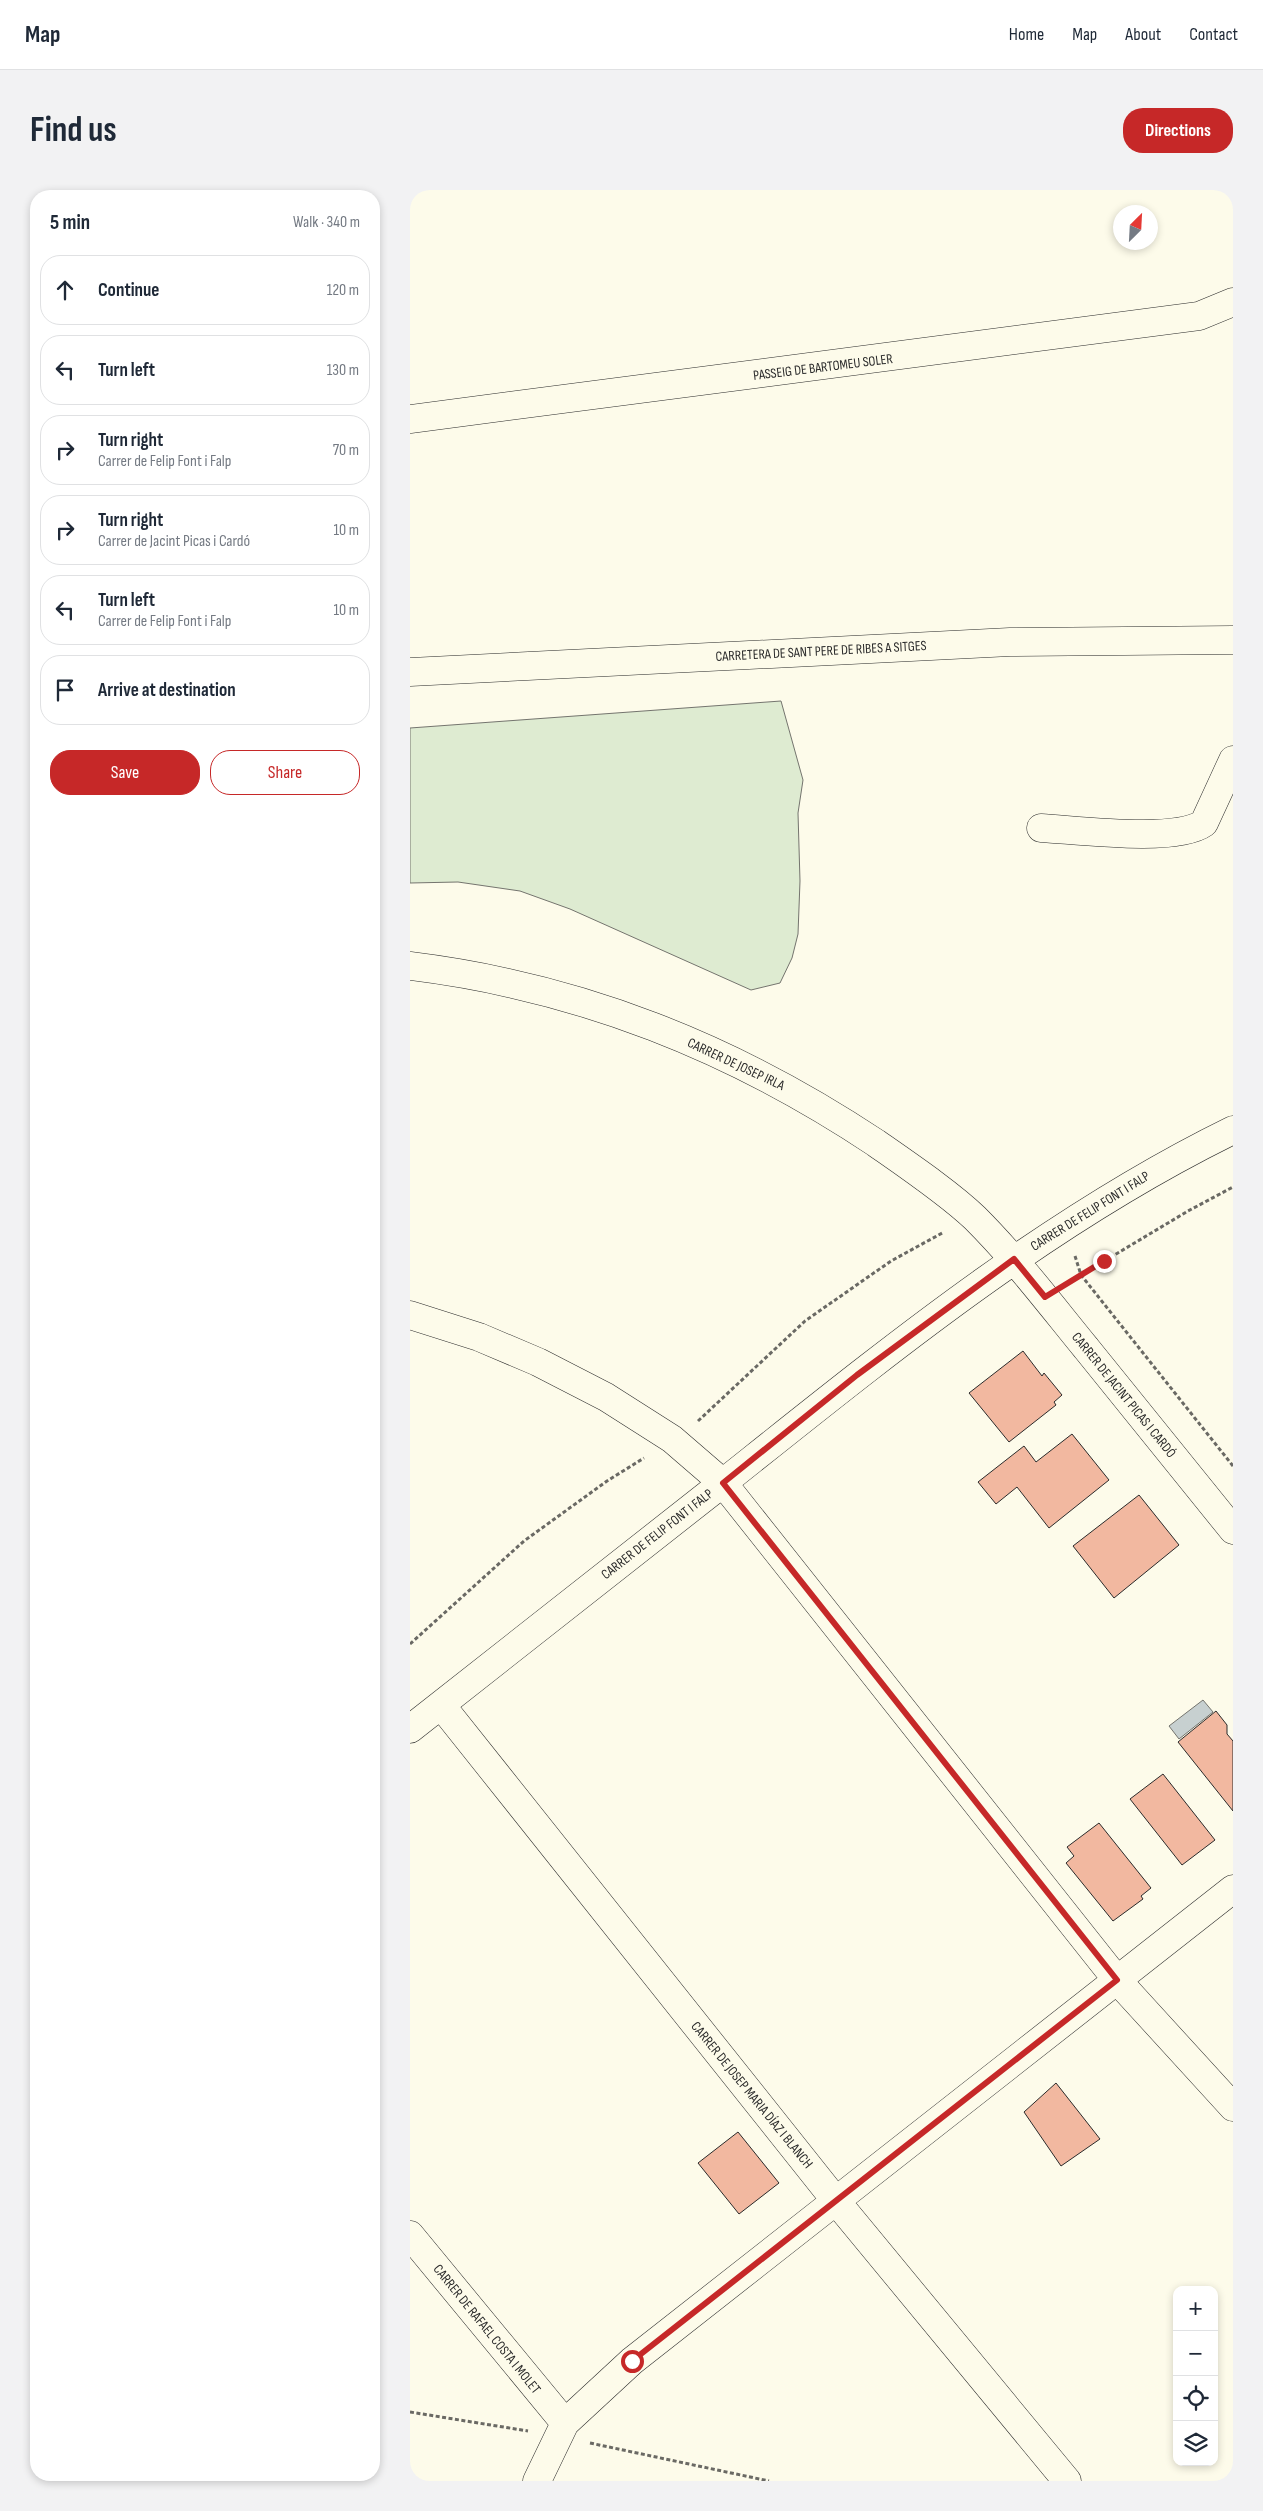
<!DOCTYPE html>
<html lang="en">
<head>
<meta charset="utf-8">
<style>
	:root { --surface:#fff; --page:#f2f2f3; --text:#1f2937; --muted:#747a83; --line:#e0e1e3; --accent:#c62828 }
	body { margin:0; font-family:"Sofia Sans Condensed",sans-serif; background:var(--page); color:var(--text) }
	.controls { position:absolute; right:15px; bottom:15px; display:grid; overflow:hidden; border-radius:10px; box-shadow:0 2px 8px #0003 }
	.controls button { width:45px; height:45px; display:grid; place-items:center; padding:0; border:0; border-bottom:1px solid var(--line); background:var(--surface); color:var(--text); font:25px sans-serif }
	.compass { position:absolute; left:703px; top:15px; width:45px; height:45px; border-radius:50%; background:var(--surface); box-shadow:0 2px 8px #0003; rotate:24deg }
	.stop { position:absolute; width:15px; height:15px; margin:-11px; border:4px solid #c62828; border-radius:50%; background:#fff }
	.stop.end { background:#c62828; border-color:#fff; box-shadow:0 1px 5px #0008 }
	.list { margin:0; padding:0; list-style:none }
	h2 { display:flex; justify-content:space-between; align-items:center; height:65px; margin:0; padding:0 20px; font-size:21px }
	h2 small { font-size:16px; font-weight:400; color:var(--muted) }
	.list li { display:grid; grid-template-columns:32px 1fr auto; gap:15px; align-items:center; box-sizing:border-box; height:70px; margin:0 10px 10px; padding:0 10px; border:1px solid var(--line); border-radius:20px }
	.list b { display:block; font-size:19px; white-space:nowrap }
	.list p { margin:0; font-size:16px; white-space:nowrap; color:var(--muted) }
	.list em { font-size:16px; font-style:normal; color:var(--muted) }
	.actions { display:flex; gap:10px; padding:15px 20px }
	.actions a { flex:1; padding:11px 0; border:1px solid var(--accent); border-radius:20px; text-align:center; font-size:18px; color:var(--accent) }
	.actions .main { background:var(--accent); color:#fff }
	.icon { flex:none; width:28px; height:28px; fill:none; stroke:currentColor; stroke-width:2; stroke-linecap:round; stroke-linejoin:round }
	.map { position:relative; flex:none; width:823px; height:2291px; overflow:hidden; border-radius:20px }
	header { display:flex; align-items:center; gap:30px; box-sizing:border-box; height:70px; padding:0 25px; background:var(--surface); border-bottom:1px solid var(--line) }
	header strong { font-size:24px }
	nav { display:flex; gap:28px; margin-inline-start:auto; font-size:18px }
	.intro { display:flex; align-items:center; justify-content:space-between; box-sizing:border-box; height:120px; padding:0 30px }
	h1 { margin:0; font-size:35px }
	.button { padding:12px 22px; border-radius:20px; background:var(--accent); color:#fff; font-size:18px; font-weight:700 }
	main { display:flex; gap:30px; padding:0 30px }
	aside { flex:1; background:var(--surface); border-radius:20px; box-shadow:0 2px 8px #0003 }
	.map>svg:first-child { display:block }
	.green { fill:#deebd1; stroke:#74746e }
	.water { fill:#c7d0d0; stroke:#74746e }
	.building { fill:#f2b8a0; stroke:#2b2b2b }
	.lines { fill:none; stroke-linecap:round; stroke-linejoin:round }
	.street-casing { stroke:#2b2b2b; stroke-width:29 }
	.secondary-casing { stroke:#2b2b2b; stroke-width:29 }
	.path { stroke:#6a6964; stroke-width:3; stroke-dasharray:4 2.5; stroke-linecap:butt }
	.street { stroke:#fdfbea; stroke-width:28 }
	.secondary { stroke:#fdfbea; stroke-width:28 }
	.route { stroke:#c62828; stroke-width:6 }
	.labels { text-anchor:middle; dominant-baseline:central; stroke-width:4; stroke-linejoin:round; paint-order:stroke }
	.street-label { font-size:14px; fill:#2b2b2b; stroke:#fdfbea }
</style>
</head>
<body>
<header>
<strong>Map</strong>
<nav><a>Home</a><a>Map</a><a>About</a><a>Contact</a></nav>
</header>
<div class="intro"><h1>Find us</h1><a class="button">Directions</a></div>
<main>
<aside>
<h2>5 min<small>Walk · 340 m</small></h2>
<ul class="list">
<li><svg class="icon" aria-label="ahead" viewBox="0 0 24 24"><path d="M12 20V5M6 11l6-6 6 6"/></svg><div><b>Continue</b></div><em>120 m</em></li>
<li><svg class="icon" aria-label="left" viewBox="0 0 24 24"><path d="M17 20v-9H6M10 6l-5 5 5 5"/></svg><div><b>Turn left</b></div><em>130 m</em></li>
<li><svg class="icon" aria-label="right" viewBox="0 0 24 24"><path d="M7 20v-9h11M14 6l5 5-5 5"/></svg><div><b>Turn right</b><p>Carrer de Felip Font i Falp</p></div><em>70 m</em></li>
<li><svg class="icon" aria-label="right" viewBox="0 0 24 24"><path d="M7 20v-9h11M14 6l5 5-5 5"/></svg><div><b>Turn right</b><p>Carrer de Jacint Picas i Cardó</p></div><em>10 m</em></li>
<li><svg class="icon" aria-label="left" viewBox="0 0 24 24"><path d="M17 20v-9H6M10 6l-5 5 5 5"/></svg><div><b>Turn left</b><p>Carrer de Felip Font i Falp</p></div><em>10 m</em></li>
<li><svg class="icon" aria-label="arrive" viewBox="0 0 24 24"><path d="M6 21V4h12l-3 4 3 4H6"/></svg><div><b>Arrive at destination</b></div></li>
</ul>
<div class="actions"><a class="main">Save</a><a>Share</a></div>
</aside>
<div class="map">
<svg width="823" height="2291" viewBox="0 0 823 2291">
	<rect width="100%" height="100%" fill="#fdfbea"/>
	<path class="green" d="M371,511L393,590L388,623L390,691L388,744L382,768L370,793L341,800L160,719L110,701L48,692L0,693V538Z"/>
	<path class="water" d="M793,1510L803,1522L769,1549L759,1536Z"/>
	<path class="building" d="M613,1161L632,1186L634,1183L652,1205L644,1212L646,1215L599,1252L559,1203Z
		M662,1244L699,1290L639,1338L607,1297L586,1314L568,1292L614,1256L626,1272Z
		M729,1305L769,1355L704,1408L663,1356Z
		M806,1521L817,1535V1544L823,1551V1621L768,1552Z
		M753,1584L805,1650L772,1675L720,1609Z
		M689,1633L741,1698L731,1706L733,1709L703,1731L656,1673L664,1666L657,1657Z
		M646,1893L690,1949L651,1976L614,1922Z
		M328,1942L369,1993L329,2024L288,1973Z"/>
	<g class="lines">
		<defs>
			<path id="street" d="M0,229L789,126L823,112
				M631,638C668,640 766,653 794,633L823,570
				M0,776C171,797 323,858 466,953C496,974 539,1003 565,1028C606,1069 640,1114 676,1158C725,1219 774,1280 823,1340
				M0,1125L69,1147L128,1172L196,1207L262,1249L313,1293L707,1790L823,1917
				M31,1515L426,2011L657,2291
				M0,1539C105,1457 210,1375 314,1292C476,1163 637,1031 823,940
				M0,2045L155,2233
				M127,2291L155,2233L222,2171L823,1699"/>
			<path id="secondary" d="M0,482L600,452L823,450"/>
		</defs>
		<use href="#street" class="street-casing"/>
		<use href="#secondary" class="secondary-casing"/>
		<path class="path" d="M665,1066L671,1085L823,1276
			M661,1091L778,1021L823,997
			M288,1231L395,1131L481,1071L534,1042
			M0,1454L114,1351L197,1291L234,1268
			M0,2222L118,2241
			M180,2253L359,2291"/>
		<use href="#street" class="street"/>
		<use href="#secondary" class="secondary"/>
	</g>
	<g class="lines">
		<path class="route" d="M222,2171L707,1790L313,1293L447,1185L604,1069L635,1107L694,1071"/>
	</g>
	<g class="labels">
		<g class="street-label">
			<text transform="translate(413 177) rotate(-7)">PASSEIG DE BARTOMEU SOLER</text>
			<text transform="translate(411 461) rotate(-3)">CARRETERA DE SANT PERE DE RIBES A SITGES</text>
			<text transform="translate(326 874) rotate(25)">CARRER DE JOSEP IRLA</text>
			<text transform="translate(680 1021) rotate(-32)">CARRER DE FELIP FONT I FALP</text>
			<text transform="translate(714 1205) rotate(51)">CARRER DE JACINT PICAS I CARDÓ</text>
			<text transform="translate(247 1344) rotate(-38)">CARRER DE FELIP FONT I FALP</text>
			<text transform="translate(342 1905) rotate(51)">CARRER DE JOSEP MARIA DÍAZ I BLANCH</text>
			<text transform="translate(77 2139) rotate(51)">CARRER DE RAFAEL COSTA I MOLET</text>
		</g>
	</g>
</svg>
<div class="controls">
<button>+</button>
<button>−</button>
<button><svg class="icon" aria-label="locate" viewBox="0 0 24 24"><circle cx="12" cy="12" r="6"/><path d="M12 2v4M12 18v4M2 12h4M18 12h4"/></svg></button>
<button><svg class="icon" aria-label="layers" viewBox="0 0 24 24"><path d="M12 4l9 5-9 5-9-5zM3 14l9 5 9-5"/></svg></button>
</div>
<svg class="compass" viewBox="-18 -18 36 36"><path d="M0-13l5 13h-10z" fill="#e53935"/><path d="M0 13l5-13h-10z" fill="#747a83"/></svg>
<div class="stop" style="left:222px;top:2171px"></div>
<div class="stop end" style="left:694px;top:1071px"></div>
</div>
</main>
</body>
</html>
